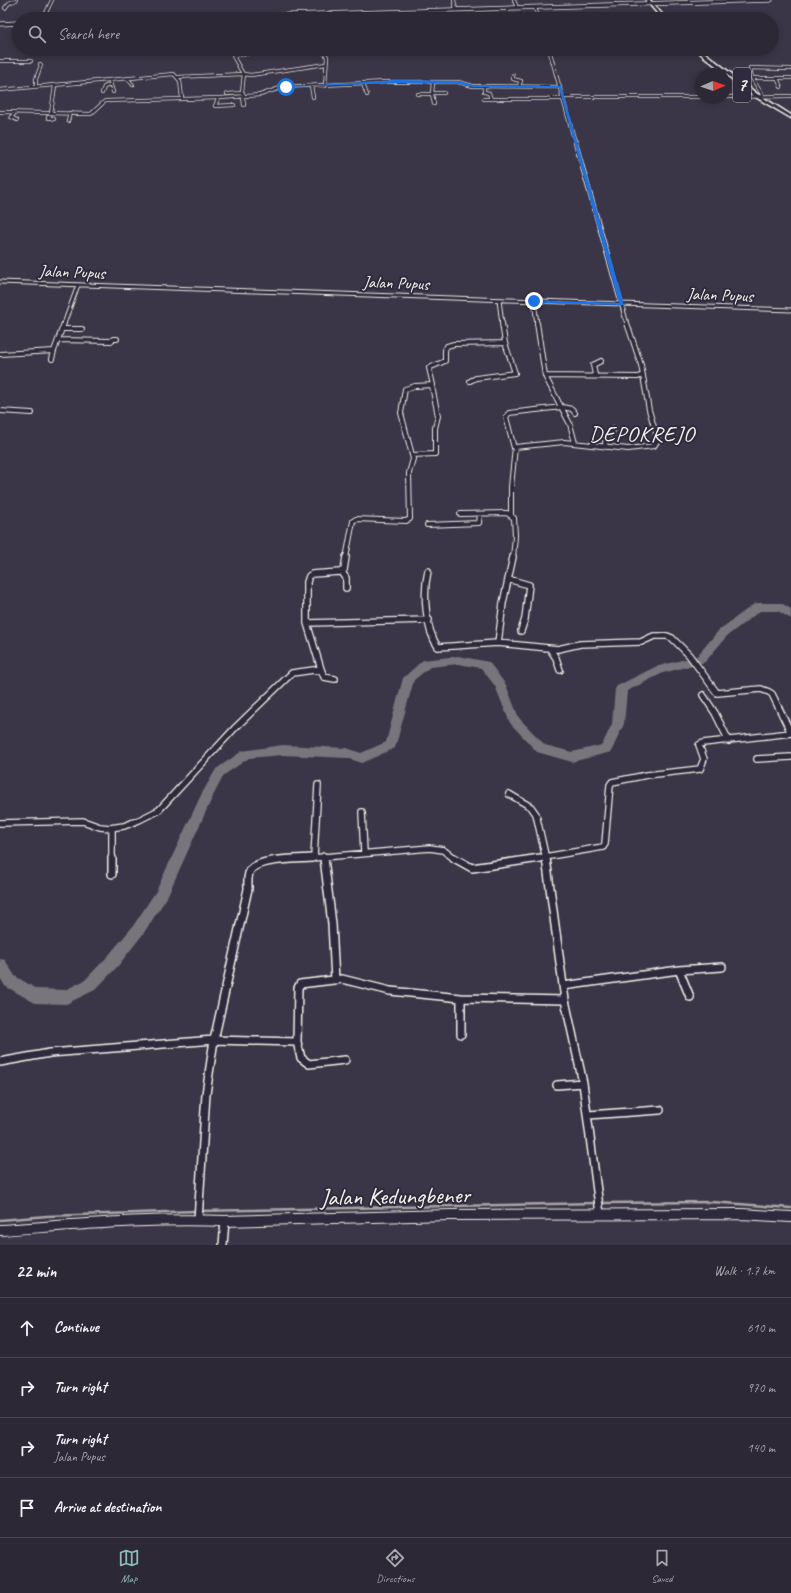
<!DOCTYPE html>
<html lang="en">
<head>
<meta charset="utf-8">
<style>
	:root { --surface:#2c2835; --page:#34303d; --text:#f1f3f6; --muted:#a6a6ad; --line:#484450; --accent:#8bbbb9 }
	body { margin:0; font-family:Caveat,sans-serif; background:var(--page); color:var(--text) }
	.compass { position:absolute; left:695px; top:68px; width:36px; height:36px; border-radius:50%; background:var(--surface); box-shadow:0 2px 6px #0003; rotate:88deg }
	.stop { position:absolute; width:12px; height:12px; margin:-9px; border:3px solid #1a73e8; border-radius:50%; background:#fff }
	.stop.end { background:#1a73e8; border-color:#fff; box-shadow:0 1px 4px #0008 }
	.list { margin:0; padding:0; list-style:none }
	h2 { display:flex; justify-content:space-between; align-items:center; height:52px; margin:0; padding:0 16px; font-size:17px }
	h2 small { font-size:13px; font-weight:400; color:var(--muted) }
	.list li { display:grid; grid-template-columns:26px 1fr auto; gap:12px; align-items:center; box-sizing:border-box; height:60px; padding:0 16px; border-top:1px solid var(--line) }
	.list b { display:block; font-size:15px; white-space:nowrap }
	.list p { margin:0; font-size:13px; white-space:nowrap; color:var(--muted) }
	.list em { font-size:13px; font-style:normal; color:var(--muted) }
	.icon { flex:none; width:22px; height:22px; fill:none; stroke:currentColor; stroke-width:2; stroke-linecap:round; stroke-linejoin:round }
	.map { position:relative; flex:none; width:791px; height:1245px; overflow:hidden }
	.search { position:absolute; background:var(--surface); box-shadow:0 2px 6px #0003; left:12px; right:12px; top:12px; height:44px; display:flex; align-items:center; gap:10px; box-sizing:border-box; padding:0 14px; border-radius:22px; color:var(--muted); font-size:15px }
	.sheet { height:292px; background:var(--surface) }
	nav { display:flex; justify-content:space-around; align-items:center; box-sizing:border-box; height:56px; border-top:1px solid var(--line); background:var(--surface); font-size:11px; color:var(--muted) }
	nav a { display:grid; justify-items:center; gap:2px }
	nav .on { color:var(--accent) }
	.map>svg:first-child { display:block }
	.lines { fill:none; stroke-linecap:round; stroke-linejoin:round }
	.stream { stroke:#aaa6a7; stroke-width:2.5 }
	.river { fill:#78747b; fill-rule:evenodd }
	.street-far4-casing { stroke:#f4f1e8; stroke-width:4 }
	.street-far3-casing { stroke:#f4f1e8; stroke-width:5 }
	.street-far2-casing { stroke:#f4f1e8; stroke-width:6 }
	.street-far1-casing { stroke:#f4f1e8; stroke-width:8 }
	.street-casing { stroke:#f4f1e8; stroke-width:10 }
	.secondary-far1-casing { stroke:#f4f1e8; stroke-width:5 }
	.secondary-casing { stroke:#f4f1e8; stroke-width:12 }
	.highway-casing { stroke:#f4f1e8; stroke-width:3 }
	.street-far4 { stroke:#2f2a3d; stroke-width:2.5 }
	.street-far3 { stroke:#2f2a3d; stroke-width:3 }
	.street-far2 { stroke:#2f2a3d; stroke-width:4 }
	.street-far1 { stroke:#2f2a3d; stroke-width:5.5 }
	.street { stroke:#2f2a3d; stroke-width:7 }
	.secondary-far1 { stroke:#2f2a3d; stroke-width:3.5 }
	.secondary { stroke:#2f2a3d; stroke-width:10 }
	.highway { fill:#2f2a3d; fill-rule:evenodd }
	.route { fill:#1a73e8 }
	.labels { text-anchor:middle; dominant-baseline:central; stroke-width:4; stroke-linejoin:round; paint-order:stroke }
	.far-street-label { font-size:17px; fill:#f4f1e8; stroke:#2f2a3d }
	.shield { fill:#2f2a3d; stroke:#b9b5b5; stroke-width:1 }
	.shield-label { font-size:19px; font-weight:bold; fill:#f4f1e8 }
	.quarter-label { font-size:22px; letter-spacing:1px; fill:#f4f1e8; stroke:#2f2a3d }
	.near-street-label { font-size:24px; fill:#f4f1e8; stroke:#2f2a3d }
</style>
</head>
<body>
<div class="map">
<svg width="791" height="1245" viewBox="0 0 791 1245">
	<rect width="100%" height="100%" fill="#3b3647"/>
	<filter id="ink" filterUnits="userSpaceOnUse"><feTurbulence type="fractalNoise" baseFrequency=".025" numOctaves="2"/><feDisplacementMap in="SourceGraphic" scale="8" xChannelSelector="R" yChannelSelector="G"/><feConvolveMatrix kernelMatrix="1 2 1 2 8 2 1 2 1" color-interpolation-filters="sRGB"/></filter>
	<g filter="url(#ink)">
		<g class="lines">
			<path class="stream" d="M600,1203L712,1202L791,1208
				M200,1211L596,1203
				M0,1220L47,1216L196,1211"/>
			<path class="river" d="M758,603H781L791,609V619L778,611H760L727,636L705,662L663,673L627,691L624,724L611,752L572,762L537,752L510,723L495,686L481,668L458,664L430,667L414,680L395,748L362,763L347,758L282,755L249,758L224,775L213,796L166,899L143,934L118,966L95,990L66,1004L35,1003L5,986L0,978V959L5,960L15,976L37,989L65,990L85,980L108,956L133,926L156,891L201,795L216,769L242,751L282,745L347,748L361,753L386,742L403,678L423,660L458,656L489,662L506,685L519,718L545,745L572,752L602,745L612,724L615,689L617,686L655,667L697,656L719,630L754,604Z"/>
			<defs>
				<path id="street-far4" d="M454,0L456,10
					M514,0L517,8
					M5,8L9,3L16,0
					M535,8L539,19
					M333,14V19
					M43,19L52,0
					M323,49L327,57L325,86
					M549,49L575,142
					M0,61H31
					M243,74L233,56L274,49
					M513,75V79L521,81L519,86
					M178,77L243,74L251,75L326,64
					M752,78H791
					M777,78L781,87
					M128,79L133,85
					M110,82L113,92
					M433,82L432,94L434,104
					M363,84L367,95
					M311,86L313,97
					M484,86V92L489,93L491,99
					M36,87V79L41,65L40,64
					M0,90L174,74L180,81L182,98
					M242,92L244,74
					M102,93L104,87L110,85
					M432,93H444
					M227,94L243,93L244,96
					M418,94H432
					M763,96L752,78L750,68L791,69
					M243,97L244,105
					M562,97H701
					M725,97L791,96
					M218,99L215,106L234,105
					M484,99H563
					M0,112L91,114L105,101L221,98L260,95L283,87L387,82H458L473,86L560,87
					M15,113L11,117L17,120
					M48,117L54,119
					M48,118L51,113L55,86
					M68,121L70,113"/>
				<path id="street-far3" d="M575,141L627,324
					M0,282L791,310
					M499,300L502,324
					M534,301L537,324
					M64,324L78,285"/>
				<path id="street-far2" d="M537,323L545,376L570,424L575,443
					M62,329H82
					M58,340L111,341L113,339H117
					M0,354L54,351L64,323
					M52,359L54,351
					M595,375L593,365L601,361
					M545,376L638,377L643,375
					M470,381L476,378L515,373L505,343L502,323
					M0,411L32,413
					M606,447L605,442L614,429
					M514,448L506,417L509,413L562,407L572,409L575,413
					M412,455L435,454V428L438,416L432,386
					M460,514L507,513L514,518L515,536L513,558
					M511,515V487L515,447L564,442L628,449L654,446L658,440L649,410L641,365L627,323
					M427,525L479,523L480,514
					M346,558L353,521L356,519L406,521L410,519L409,473L413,459L401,413L405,389L415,386L433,385L429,368L445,361V350L447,346L454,344L505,343"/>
				<path id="street-far1" d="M428,571C423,592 425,629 438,647L498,643L558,649L580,644L641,642L654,636H667L672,638L689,655L717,693L761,689L769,692L772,694L791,733
					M342,572L346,578V588
					M508,579L529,585L525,619L521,631
					M307,623L429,620
					M498,643L503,603L513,557
					M550,649L556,658L560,670
					M321,669L307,623V582L309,576L312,574L340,572L344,570L346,557
					M703,695L715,713L729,741
					M757,759L791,757
					M509,794L531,807L536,814L546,859
					M362,812L364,853
					M0,823L83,821L100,827L110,828L124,826L139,820L159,810L234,729L292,673L321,669L324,677L335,679
					M112,828V859
					M324,856V859
					M314,857L318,785
					M300,859L430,848L443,850L455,859
					M533,859L603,847L605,844L610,785L612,782L647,775L700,769L704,759L699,745L703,743L791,733"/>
				<path id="street" d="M112,858V874
					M324,858L332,924L335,980
					M454,858L472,868L540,858
					M546,858L565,1000L583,1083L600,1214
					M679,970L690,997
					M563,986L679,970L722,967
					M461,998V1034
					M297,1042L301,1058L309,1064L345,1060
					M0,1062L50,1053L214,1040L248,889C248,883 247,876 250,871C256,858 298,859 312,858
					M557,1085L583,1083
					M588,1115L660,1110
					M198,1220L206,1094L214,1040L297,1042L298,988L300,984L342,979L390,991L461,998L565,1000
					M223,1245L225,1221"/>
				<path id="secondary-far1" d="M161,19L771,0
					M0,24L19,23"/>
				<path id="secondary" d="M0,1230C75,1225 150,1218 225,1221L450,1215L742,1214L791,1217"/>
				<path id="highway" d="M646,0H650L666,19H662Z
					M695,49H700L756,93L791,115V118L752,95Z"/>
			</defs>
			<use href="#street-far4" class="street-far4-casing"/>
			<use href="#street-far3" class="street-far3-casing"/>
			<use href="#street-far2" class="street-far2-casing"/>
			<use href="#street-far1" class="street-far1-casing"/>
			<use href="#street" class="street-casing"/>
			<use href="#secondary-far1" class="secondary-far1-casing"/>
			<use href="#secondary" class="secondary-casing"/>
			<use href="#highway" class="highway-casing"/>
			<use href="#street-far4" class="street-far4"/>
			<use href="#street-far3" class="street-far3"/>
			<use href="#street-far2" class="street-far2"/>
			<use href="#street-far1" class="street-far1"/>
			<use href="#street" class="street"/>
			<use href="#secondary-far1" class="secondary-far1"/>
			<use href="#secondary" class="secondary"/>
			<use href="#highway" class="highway"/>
		</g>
	</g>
	<path class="route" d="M396,80L458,81L473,85L561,86L624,305L534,303L532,301L534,300L619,303L559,88L473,87L458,84L396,83L285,87Z"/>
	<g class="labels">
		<g class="far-street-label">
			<text transform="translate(72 272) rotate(2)">Jalan Pupus</text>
			<text transform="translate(396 283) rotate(2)">Jalan Pupus</text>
			<text transform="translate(720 295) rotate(2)">Jalan Pupus</text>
		</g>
		<rect class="shield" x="733" y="68" width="18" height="34" rx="3"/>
		<g class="shield-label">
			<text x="742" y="85">7</text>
		</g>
		<g class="quarter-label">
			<text x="642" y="434">DEPOKREJO</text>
		</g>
		<g class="near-street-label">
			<text transform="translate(395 1196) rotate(-1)">Jalan Kedungbener</text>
		</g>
	</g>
</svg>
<svg class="compass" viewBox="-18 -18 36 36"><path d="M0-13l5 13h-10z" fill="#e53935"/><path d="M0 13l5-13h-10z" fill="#a6a6ad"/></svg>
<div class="stop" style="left:286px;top:87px"></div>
<div class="stop end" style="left:534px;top:301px"></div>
<div class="search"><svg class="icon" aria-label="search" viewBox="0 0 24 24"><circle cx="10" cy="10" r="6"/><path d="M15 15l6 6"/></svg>Search here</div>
</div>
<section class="sheet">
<h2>22 min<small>Walk · 1.7 km</small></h2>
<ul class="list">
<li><svg class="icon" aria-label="ahead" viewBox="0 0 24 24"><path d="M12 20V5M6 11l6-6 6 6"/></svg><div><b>Continue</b></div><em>610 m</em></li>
<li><svg class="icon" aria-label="right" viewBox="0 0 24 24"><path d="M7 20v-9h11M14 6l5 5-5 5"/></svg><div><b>Turn right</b></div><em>970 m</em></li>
<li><svg class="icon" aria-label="right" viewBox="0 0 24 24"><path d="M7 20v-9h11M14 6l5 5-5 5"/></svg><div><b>Turn right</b><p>Jalan Pupus</p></div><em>140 m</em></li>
<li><svg class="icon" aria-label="arrive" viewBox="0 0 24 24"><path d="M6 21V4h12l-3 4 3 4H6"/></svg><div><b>Arrive at destination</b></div></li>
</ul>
</section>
<nav>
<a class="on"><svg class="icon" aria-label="map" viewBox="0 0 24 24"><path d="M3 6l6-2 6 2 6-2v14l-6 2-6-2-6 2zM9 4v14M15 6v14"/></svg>Map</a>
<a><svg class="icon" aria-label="directions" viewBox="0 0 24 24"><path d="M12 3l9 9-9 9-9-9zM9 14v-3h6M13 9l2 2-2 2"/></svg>Directions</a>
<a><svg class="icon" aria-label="saved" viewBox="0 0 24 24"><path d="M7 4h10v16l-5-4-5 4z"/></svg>Saved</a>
</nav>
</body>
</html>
